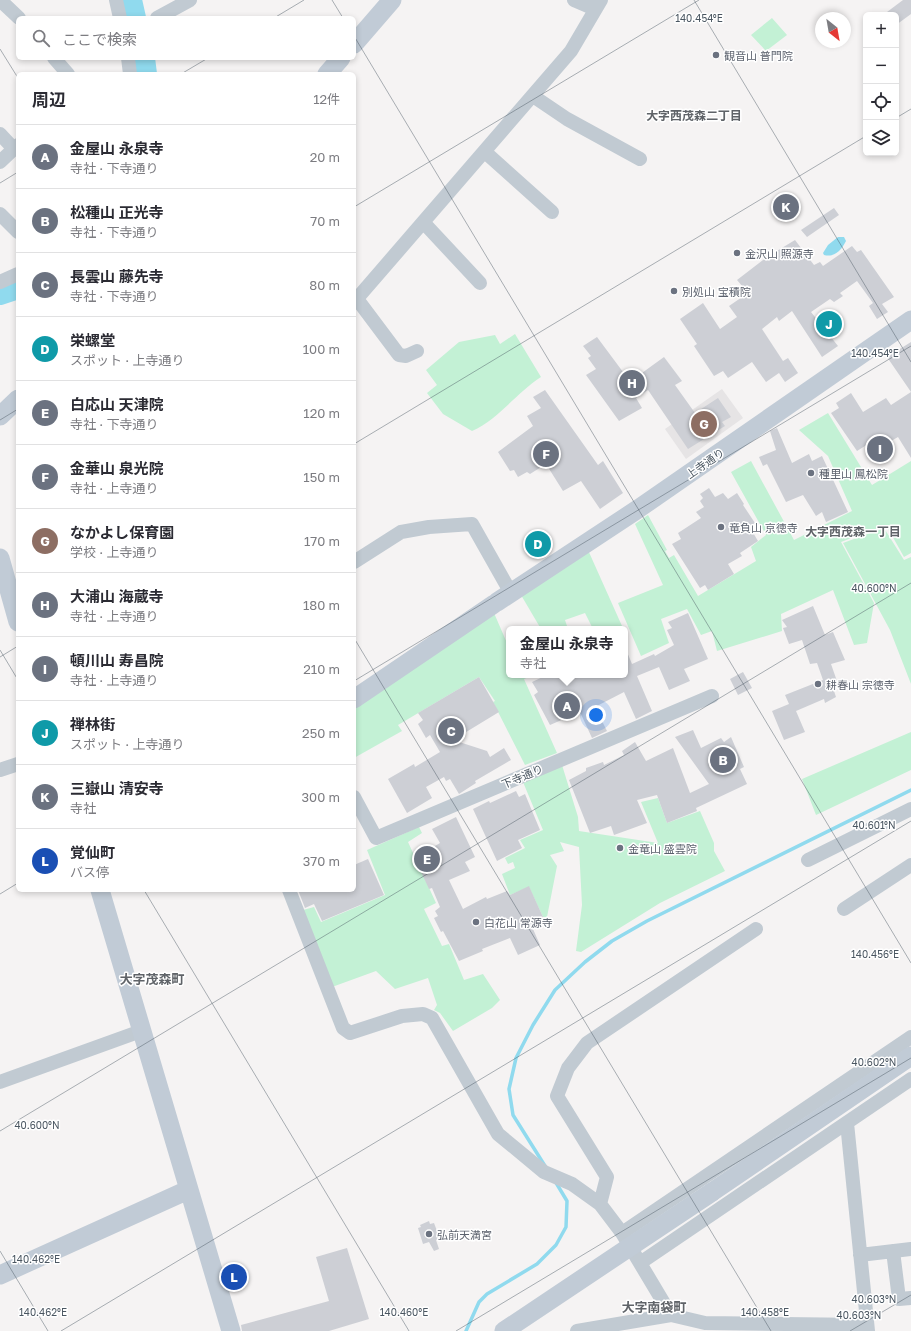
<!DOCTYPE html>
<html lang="ja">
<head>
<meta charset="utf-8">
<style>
	:root { --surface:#fff; --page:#f7f7f7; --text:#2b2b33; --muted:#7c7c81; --line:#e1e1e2; --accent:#2563eb }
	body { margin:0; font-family:"Golos Text","Noto Sans JP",sans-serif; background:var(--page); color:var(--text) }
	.controls { position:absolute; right:12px; top:12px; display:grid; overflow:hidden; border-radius:6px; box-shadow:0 2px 6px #0003 }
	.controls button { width:36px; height:36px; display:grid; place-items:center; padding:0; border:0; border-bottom:1px solid var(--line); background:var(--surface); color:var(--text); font:20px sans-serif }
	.compass { position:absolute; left:815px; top:12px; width:36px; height:36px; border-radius:50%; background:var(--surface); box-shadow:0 2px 6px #0003; rotate:149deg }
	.you { position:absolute; left:596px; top:715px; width:14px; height:14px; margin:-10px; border:3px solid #fff; border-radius:50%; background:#1a73e8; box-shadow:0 0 0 6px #1a73e833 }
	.badge { display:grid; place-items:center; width:26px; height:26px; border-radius:50%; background:var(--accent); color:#fff; font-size:13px; font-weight:700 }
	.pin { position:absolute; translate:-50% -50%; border:2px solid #fff; box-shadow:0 1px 4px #0006 }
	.popup { position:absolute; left:506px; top:626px; width:122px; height:52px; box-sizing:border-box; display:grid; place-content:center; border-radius:6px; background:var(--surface); filter:drop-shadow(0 1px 3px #0005); font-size:13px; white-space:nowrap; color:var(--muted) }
	.popup b { font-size:15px; color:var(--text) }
	.popup::after { content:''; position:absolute; left:50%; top:100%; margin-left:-8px; border:8px solid transparent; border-top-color:var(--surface) }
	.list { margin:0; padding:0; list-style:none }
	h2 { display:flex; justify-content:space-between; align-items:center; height:52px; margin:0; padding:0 16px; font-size:17px }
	h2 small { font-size:13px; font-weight:400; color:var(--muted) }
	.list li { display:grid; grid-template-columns:26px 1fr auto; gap:12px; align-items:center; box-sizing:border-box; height:64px; padding:0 16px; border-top:1px solid var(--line) }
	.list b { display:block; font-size:15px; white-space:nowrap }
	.list p { margin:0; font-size:13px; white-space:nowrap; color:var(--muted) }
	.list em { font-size:13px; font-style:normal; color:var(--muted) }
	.icon { flex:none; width:22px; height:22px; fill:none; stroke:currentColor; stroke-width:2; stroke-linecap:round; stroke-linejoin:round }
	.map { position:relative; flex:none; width:911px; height:1331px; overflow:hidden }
	.search { position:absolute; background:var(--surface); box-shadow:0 2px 6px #0003; left:16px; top:16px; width:340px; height:44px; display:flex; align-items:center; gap:10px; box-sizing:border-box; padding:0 14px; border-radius:6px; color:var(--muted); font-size:15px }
	.panel { position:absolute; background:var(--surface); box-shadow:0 2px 6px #0003; left:16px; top:72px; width:340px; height:820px; border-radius:6px }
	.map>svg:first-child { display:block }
	.education { fill:#e6e4e5 }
	.green { fill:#c3f1d5 }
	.water { fill:#90daee }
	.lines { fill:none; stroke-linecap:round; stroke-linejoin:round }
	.stream { stroke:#90daee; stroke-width:3.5 }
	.river { stroke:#90daee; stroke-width:22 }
	.building { fill:#cdcfd5 }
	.street { stroke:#c1cad2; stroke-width:14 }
	.secondary { stroke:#c1cbd6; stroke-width:19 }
	.secondary-bridge { stroke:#c1cbd6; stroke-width:19 }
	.ticks { fill:none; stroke:#4a5661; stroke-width:1; stroke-opacity:0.45 }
	.worship-dot { fill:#6b7280; stroke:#fff; stroke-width:1.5 }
	.labels { text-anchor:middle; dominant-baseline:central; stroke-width:3; stroke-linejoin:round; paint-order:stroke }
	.worship-label { font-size:11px; fill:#5b616d; stroke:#fff; text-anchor:start }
	.street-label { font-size:11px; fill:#4a5661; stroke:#fff }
	.neighbourhood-label { font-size:12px; font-weight:bold; fill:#5f6368; stroke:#fff }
	.quarter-label { font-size:13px; font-weight:bold; fill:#5f6368; stroke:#fff }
	.ticks-label { font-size:10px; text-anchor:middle; fill:#4a5661; stroke:#fff; stroke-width:3; stroke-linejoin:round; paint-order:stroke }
</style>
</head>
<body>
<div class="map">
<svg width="911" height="1331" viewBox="0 0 911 1331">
	<rect width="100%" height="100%" fill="#f5f3f3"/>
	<path class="education" d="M722,389L743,418L686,459L665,429Z"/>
	<path class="green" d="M772,18L787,35L766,51L751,35Z
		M515,334L541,377C516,393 499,419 472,431L443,414L427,393L437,385L426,370L459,342L495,335L500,344Z
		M828,413L872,485L911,461V553L904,557L886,525L841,542L874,603L867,643L854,645L833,590L781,614L782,631L717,651L712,631L701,635L687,609L661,619L669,643L641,656L618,603L663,585L635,524L648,515L667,550L665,551L669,558L674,555L698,596L756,561L751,547L766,535L731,472L751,461L794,540L852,511L828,456L799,430Z
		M884,528L904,560L911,557V684L890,630L843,543Z
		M588,550L622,626L613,629H593L585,613L565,620L568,629H541L521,595Z
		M494,613L507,643L509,642V675H534L524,679L557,753L525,765L493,702L495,701L479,677L398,725L402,731L354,758V707Z
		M911,732V770L816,815L802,779Z
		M562,765L578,817L579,831L658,843L641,802L658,798L667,823L700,811L714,843V851L725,871L660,903L581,952L576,951L582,905L579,847L560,842L564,851L550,855L557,866L547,917H543L529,887L510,895L502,874L515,868L513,862L508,864L505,858L525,848L520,840L543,830L523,782Z
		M419,827L422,833L408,842L436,903L424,909L442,946L449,944L464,980L483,974L500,1000L492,1008L453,1031L440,1013L434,1010L437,1005L428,978L395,989L376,971L332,987L303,910L314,907L321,922L385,895L367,850Z"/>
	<path class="water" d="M838,237H844L846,241C842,249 835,258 824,255L823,253L828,245Z"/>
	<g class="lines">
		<path class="stream" d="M545,1166L513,1115L509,1089L516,1058L533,1025L555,990L585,962L612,941L647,921L911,790
			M466,1331L479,1302L487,1294L537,1264L556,1245L566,1227L567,1201L555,1181"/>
		<path class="river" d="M131,0L135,18
			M144,58L146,74
			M0,294L18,288"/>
	</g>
	<path class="building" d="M903,0H911V14L896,25V15H883Z
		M834,208L839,215L807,237L801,230Z
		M795,240L814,265L820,262L823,266L852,246L857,252L861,250L894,297L882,304L888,312L877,319L869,306L873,303L857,281L840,293L843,296L834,302L830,299L811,312L838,346L822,357L792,311L779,321L777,317L762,329L783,361L788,358L798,373L785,382L779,373L766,382L752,362L728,378L723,371L714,376L694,346L697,344L680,319L703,303L720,329L737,317L729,306L748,293L737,280L767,257Z
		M597,337L623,372L629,369L635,378L664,357L682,381L675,385L695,413L718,398L731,417L722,422L725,426L688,449L648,390L636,398L642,408L619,421L586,375L596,369L588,358L591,356L583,346Z
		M911,342V458L898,437L886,444L881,436L857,451L831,413L839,408L836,403L851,393L863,412L886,398L891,405L911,392L887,357Z
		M545,390L598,465L603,461L623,493L600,509L581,481L563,491L546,464L530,474L527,472L518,477L514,470L510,471L498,452L533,426L527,416L541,408L533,397Z
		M777,428L792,463L809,454L812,461L822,456L848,512L826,522L822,512L816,516L803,495L786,502L767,464L763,466L759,457L776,450L770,431Z
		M709,488L715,497L723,493L728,499L737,493L744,504L743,505L755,523L749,526L758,541L740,553L742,556L728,564L734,574L708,590L705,585L700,588L672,544L681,539L678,533L701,518L696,512L704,507L700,501L703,498L700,494Z
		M529 544a9 9 0 1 1 18 0a9 9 0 1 1-18 0Z
		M813,606L825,635L833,632L845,660L831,664L838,684L833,688L836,697L825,703L824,699L796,711L805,732L784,740L772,711L789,704L785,695L823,680L817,663L810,664L802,640L789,644L783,628L787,627L782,620Z
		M688,613L708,659L684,669L690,681L669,690L659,667L637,676L652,711L636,719L624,692L595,707L607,731L592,738L580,712L550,725L534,695L538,692L532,682L547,675H625V647L632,664L654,654L655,656L674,645L667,630L672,628L668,622Z
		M743,672L752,688L738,695L730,679Z
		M479,677L499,712L453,740L487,751L490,757L504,748L511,760L475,781L476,783L459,794L450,779L446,781L444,777L426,787L432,798L407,813L388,779L414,764L415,767L440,752L430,735L426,738L418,724L423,720L418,713Z
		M693,730L701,748L721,738L724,742L731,737L744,767L740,769L747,784L696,808L697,811L667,823L657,795L637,800L647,823L614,835L611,826L590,833L569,780L586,771V768L603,762L604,765L624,755L622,751L635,742L646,761L673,748L690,793L709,784L675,737Z
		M516,791L519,797L525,794L540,830L518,840L522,848L497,861L473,809L489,801L490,803Z
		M456,817L475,857L465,862L470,871L449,880L463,909L486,897L487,899L507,891L510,895L529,886L543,917L537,921L539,925L533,929L540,945L518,955L510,938L482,949L483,951L459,961L443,931L441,932L434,918L438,916L435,911L440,907L432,888L429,889L416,861L419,860L418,856L440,843L432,829Z
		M368,859L384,895L322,921L314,904L305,908L298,890H354V865Z
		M429,1221L430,1224L434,1223L440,1239L436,1240L439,1249L434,1251L429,1242L423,1244L418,1228L421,1227L420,1225Z
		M347,1248L369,1319L329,1331H242L241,1325L329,1301L316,1257Z"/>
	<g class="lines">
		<path class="street" d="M0,0L19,18
			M116,0L120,18
			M574,0L595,9
			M157,18L190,0
			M54,58L68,74
			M128,58L130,74
			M533,96L567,119L640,159
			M0,134L14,149
			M485,152L552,212
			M0,162L18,145
			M0,214L18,232
			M424,223L480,283
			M0,282L18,274
			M357,299L399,355L406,356L417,351
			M354,302L571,51L601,0
			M354,562L401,532L429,527L472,524L511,593
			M0,770L18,764
			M354,797L376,838L712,696
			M808,860L911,809
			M289,890L343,1028L350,1033L402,1016L423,1014L432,1018L498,1134L544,1172L572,1184L600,1204L622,1233L671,1315
			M844,909L911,865
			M0,1082L141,1031
			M847,1123L868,1331
			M600,1204L607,1177L557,1096L568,1068L587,1043L756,929
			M622,1233L911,1037
			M893,1251L899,1299L911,1298
			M860,1255L911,1249
			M640,1263L911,1079
			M577,1331L671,1315L705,1323L867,1325"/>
		<path class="secondary" d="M354,44L392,0
			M327,74L341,58
			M0,416L18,399
			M0,558L18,622
			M497,602L638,509L911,320
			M354,699L494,604
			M100,890L231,1331
			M712,1192L911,1056
			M0,1275L188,1190"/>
		<path class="secondary-bridge" d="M504,1331L712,1192"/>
	</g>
	<path class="ticks" d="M332,0L343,18M694,0L911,362M274,18L304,0M354,36L911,963M0,49L18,78M181,74L208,58M896,118L911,109M0,183L18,172M354,207L699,0M0,420L18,409M354,444L866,136M354,638L771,1331M0,650L18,680M0,657L18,646M354,681L911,346M144,890L409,1331M0,894L18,883M0,1131L911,583M0,1251L48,1331M61,1331L911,821M456,1331L911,1058M850,1331L911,1295"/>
	<g class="worship-dot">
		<circle cx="716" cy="55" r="4"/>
		<circle cx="737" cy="253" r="4"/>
		<circle cx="674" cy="291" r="4"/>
		<circle cx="811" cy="473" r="4"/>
		<circle cx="721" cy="527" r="4"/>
		<circle cx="818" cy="684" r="4"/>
		<circle cx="620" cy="848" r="4"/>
		<circle cx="476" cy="922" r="4"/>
		<circle cx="429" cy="1234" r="4"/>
	</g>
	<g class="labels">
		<g class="worship-label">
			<text x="724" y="55">観音山 普門院</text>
			<text x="745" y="253">金沢山 照源寺</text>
			<text x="682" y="291">別処山 宝積院</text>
			<text x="819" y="473">種里山 鳳松院</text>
			<text x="729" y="527">竜負山 京徳寺</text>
			<text x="826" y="684">耕春山 宗徳寺</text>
			<text x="628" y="848">金竜山 盛雲院</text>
			<text x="484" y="922">白花山 常源寺</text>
			<text x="437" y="1234">弘前天満宮</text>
		</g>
		<g class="street-label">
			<text transform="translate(705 463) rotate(-35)">上寺通り</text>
			<text transform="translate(522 776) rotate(-23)">下寺通り</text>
		</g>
		<g class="neighbourhood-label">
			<text x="694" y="115">大字西茂森二丁目</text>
			<text x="853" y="531">大字西茂森一丁目</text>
		</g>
		<g class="quarter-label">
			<text x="152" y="979">大字茂森町</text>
			<text x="654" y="1307">大字南袋町</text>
		</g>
	</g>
	<g class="ticks-label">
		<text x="699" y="22">140.454°E</text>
		<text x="875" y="357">140.454°E</text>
		<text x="874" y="592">40.600°N</text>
		<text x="874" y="829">40.601°N</text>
		<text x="875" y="958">140.456°E</text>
		<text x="874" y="1066">40.602°N</text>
		<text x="37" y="1129">40.600°N</text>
		<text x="36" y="1263">140.462°E</text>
		<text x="874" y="1303">40.603°N</text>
		<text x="43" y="1316">140.462°E</text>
		<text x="404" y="1316">140.460°E</text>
		<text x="765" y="1316">140.458°E</text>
		<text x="859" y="1319">40.603°N</text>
	</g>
</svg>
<div class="controls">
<button>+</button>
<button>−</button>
<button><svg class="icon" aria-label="locate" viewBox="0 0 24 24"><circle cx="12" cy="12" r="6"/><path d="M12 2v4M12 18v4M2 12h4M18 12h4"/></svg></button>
<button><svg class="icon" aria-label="layers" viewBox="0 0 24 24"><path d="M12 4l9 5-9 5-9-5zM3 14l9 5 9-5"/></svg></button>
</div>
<svg class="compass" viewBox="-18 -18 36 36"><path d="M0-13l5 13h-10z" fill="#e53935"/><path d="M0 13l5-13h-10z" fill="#7c7c81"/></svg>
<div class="you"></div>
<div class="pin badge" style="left:567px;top:706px;background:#6b7280">A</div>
<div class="popup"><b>金屋山 永泉寺</b>寺社</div>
<div class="pin badge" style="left:723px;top:760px;background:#6b7280">B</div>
<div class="pin badge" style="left:451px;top:731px;background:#6b7280">C</div>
<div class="pin badge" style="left:538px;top:544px;background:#0f9aa8">D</div>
<div class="pin badge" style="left:427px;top:859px;background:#6b7280">E</div>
<div class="pin badge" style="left:546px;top:454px;background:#6b7280">F</div>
<div class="pin badge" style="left:704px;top:424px;background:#8d6e63">G</div>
<div class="pin badge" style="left:632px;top:383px;background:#6b7280">H</div>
<div class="pin badge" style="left:880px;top:449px;background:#6b7280">I</div>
<div class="pin badge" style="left:829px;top:324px;background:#0f9aa8">J</div>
<div class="pin badge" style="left:786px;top:207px;background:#6b7280">K</div>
<div class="pin badge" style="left:234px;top:1277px;background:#1a4fb4">L</div>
<div class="search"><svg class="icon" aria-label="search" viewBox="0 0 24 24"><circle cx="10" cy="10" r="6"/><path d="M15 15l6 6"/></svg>ここで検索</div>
<section class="panel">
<h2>周辺<small>12件</small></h2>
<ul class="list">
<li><span class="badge" style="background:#6b7280">A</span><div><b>金屋山 永泉寺</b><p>寺社 · 下寺通り</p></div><em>20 m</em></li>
<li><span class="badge" style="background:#6b7280">B</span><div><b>松種山 正光寺</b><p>寺社 · 下寺通り</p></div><em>70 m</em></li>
<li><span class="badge" style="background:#6b7280">C</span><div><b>長雲山 藤先寺</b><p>寺社 · 下寺通り</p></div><em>80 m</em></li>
<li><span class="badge" style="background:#0f9aa8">D</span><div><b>栄螺堂</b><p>スポット · 上寺通り</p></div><em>100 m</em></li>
<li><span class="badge" style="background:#6b7280">E</span><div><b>白応山 天津院</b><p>寺社 · 下寺通り</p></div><em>120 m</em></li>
<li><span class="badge" style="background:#6b7280">F</span><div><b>金華山 泉光院</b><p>寺社 · 上寺通り</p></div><em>150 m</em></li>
<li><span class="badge" style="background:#8d6e63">G</span><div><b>なかよし保育園</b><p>学校 · 上寺通り</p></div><em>170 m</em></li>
<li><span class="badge" style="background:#6b7280">H</span><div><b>大浦山 海蔵寺</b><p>寺社 · 上寺通り</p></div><em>180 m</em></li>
<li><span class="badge" style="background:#6b7280">I</span><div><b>頓川山 寿昌院</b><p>寺社 · 上寺通り</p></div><em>210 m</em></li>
<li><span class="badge" style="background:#0f9aa8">J</span><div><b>禅林街</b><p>スポット · 上寺通り</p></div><em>250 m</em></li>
<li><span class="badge" style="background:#6b7280">K</span><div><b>三嶽山 清安寺</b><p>寺社</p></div><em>300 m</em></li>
<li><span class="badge" style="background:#1a4fb4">L</span><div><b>覚仙町</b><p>バス停</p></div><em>370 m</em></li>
</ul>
</section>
</div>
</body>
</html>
